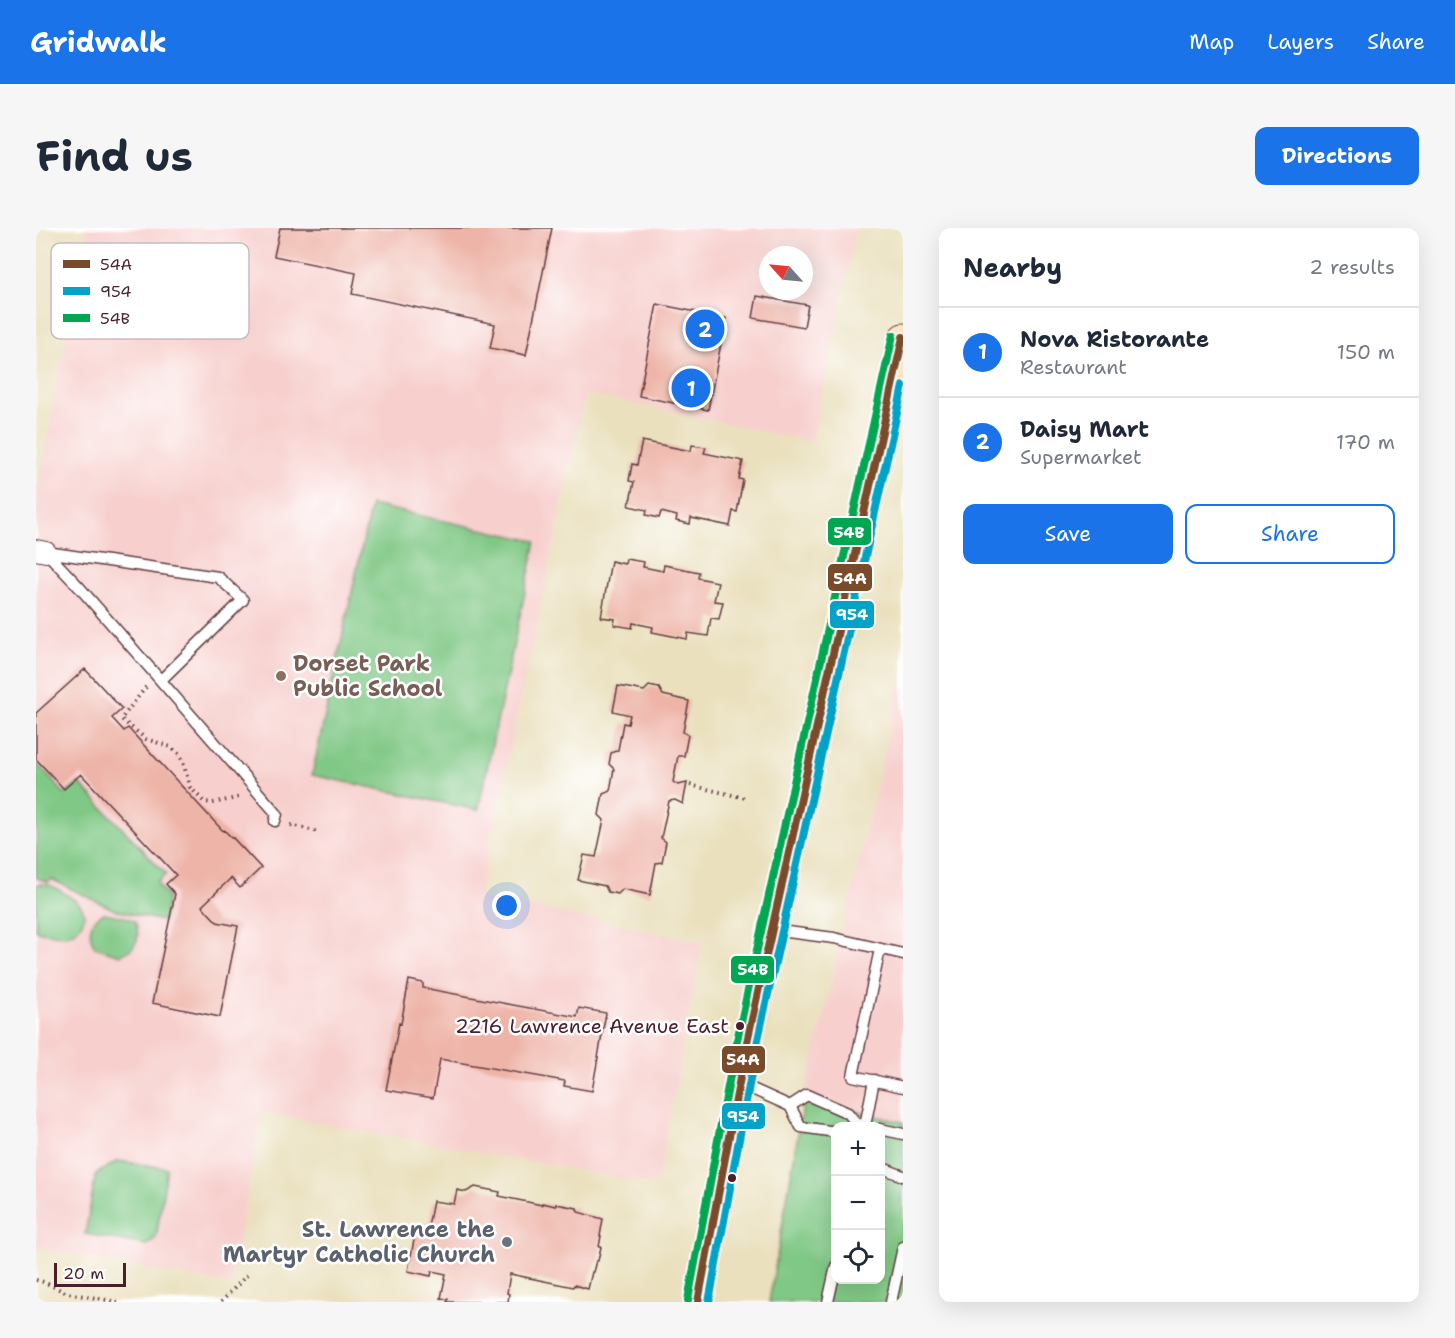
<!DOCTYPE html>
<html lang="en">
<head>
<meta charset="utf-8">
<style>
	:root { --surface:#fff; --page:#f6f6f7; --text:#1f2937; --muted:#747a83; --line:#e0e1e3; --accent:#1a73e8 }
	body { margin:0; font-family:"Shantell Sans",sans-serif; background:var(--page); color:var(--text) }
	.controls { position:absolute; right:18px; bottom:18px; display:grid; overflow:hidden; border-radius:12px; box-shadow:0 6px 24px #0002 }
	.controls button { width:54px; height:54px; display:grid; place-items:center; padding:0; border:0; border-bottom:2px solid var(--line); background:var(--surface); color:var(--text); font:30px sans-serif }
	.compass { position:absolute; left:723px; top:18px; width:54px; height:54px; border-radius:50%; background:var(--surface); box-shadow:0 6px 24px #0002; rotate:297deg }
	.scale { position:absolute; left:18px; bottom:15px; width:72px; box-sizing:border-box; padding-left:6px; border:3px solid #4a1f2b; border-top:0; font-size:16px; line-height:21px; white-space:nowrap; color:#4a1f2b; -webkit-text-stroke:4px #fff; paint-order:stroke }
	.you { position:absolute; left:471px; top:678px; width:21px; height:21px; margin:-15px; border:4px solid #fff; border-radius:50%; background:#1a73e8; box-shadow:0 0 0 9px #1a73e833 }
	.badge { display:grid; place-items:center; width:39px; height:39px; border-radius:50%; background:var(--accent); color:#fff; font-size:20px; font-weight:700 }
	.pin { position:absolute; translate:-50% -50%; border:3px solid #fff; box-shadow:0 2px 6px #0006 }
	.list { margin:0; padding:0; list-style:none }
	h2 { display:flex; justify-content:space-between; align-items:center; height:78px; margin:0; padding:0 24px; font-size:26px }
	h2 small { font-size:20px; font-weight:400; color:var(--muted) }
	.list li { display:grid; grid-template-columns:39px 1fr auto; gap:18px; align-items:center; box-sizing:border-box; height:90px; padding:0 24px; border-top:2px solid var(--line) }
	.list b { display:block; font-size:22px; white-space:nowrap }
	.list p { margin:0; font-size:20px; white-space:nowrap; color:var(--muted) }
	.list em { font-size:20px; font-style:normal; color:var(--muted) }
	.actions { display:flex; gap:12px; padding:18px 24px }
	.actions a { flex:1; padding:14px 0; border:2px solid var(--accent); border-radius:12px; text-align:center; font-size:21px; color:var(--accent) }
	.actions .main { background:var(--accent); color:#fff }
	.icon { flex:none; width:33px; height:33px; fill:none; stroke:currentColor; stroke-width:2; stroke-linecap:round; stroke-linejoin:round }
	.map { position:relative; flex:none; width:867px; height:1074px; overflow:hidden; border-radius:12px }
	header { display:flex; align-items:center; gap:36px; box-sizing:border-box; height:84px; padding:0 30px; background:var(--accent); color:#fff }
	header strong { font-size:28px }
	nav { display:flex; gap:33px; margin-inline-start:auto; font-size:21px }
	.intro { display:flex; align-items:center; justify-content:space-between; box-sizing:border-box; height:144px; padding:0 36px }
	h1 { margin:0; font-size:42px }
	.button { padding:15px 27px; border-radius:12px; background:var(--accent); color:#fff; font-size:21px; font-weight:700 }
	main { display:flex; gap:36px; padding:0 36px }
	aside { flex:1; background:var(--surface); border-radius:12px; box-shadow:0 6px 24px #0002 }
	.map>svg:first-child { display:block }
	.built { fill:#f7d0ce; fill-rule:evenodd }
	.green { fill:#80c885; stroke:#657458; stroke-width:1.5; fill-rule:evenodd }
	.building { fill:#eeb4a7 }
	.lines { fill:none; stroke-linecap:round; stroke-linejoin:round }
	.service-casing { stroke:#623c41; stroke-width:13 }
	.minor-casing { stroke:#623c41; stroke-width:22 }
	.secondary-casing { stroke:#623c41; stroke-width:29 }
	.path { stroke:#623c41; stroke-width:4; stroke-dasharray:1.5 4.5; stroke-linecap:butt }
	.service { stroke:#fff; stroke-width:10 }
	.minor { stroke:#fff; stroke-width:20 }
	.secondary { stroke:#fee4c6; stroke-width:27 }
	.bus-1-casing { stroke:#fff; stroke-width:12 }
	.bus-2-casing { stroke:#fff; stroke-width:12 }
	.bus-3-casing { stroke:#fff; stroke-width:12 }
	.bus-1 { stroke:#7a4b2a; stroke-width:8 }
	.bus-2 { stroke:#04a2c6; stroke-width:8 }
	.bus-3 { stroke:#00a651; stroke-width:8 }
	.education-dot { fill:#8d6e63; stroke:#fff; stroke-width:2 }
	.bus-dot { fill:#4a1f2b; stroke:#fff; stroke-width:2 }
	.worship-dot { fill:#6b7280; stroke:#fff; stroke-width:2 }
	.labels { text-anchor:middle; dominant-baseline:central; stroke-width:5; stroke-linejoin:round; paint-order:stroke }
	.bus-label { font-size:20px; fill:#4a1f2b; stroke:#fff; text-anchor:end }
	.education-label { font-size:22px; font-weight:bold; fill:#785e54; stroke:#fff; text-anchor:start }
	.worship-label { font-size:22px; font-weight:bold; fill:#5b616d; stroke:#fff; text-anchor:end }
	.key { fill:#fff; stroke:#c9bcbf; stroke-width:1.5 }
	.key-label { font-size:16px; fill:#4a1f2b }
	.line-badge { stroke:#fff; stroke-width:2 }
	.badge-label { font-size:16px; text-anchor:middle; font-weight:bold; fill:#fff }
</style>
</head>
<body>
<header>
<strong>Gridwalk</strong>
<nav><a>Map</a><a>Layers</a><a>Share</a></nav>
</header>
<div class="intro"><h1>Find us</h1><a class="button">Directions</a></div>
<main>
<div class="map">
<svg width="867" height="1074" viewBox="0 0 867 1074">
	<rect width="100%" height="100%" fill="#fff"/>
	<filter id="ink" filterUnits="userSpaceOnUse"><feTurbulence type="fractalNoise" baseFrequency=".0167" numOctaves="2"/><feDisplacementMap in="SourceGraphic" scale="12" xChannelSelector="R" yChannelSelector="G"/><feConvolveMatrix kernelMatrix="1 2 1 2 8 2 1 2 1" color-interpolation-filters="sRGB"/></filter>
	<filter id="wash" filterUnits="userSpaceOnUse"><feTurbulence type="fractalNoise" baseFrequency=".008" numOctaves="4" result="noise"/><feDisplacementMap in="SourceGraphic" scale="24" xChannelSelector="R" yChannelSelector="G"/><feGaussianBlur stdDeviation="1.35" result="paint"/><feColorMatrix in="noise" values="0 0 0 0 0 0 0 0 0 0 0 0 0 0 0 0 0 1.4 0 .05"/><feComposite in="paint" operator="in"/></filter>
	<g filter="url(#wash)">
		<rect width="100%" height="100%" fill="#eae0bd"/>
		<path class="built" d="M52,0H820L776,214L549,165L443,668L666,714L621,957L226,884L194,1057L0,1019V268ZM732,27H768V63H732Z
			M867,443V894L768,872Z"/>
		<path class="green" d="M335,277L500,313L442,582L276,547Z
			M0,535L29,566L43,555L130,646L121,655L132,670L127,693L79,682L15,651L13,654L0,650Z
			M3,656C6,656 10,656 13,657C19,659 40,672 44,677C54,689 42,707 28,707C19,707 9,704 0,703V657Z
			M68,685C75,687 91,688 97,692C100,694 101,697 101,701C104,714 96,723 84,727L59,719C51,706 53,692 68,685Z
			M768,872L867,894V1074H733ZM800,898H844V1052H800Z
			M82,933L131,940L120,1010L110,1017L49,1006L60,946Z"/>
		<g id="blocks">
			<path class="building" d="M244,0H516L490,127L454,120L459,96L316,66L320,45L238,28Z
				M721,68L772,77L768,99L717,90Z
				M621,76L690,90L672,182L603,168Z
				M606,213L655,223L656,217L670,219L668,225L707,233L703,251L707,252L701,284L697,283L694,298L655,290L654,296L640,293L641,288L625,284L623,290L610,287L611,282L593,278L598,254L593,253L596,236L601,237Z
				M590,331L608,334L607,339L627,343L628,337L663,344L662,350L682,354L678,373L687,374L683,391L675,390L672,408L652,405L651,411L616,404L617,399L597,395L596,400L578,397L579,391L565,389L575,333L589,336Z
				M49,441L86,481L76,490L77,491L88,503L92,500L187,603L188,602L196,610V609L225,640L204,660L195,650L166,678L181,694L202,698L184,789L116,775L139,666L130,656L140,647L45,546L28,561L0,531V485Z
				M582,458L608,463L613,458L623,460L627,467L653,473L647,504L652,507L648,528H642L637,554L642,557L651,555L647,576L639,572L633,573L625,610L630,614L626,634L620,635L614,667L587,661L582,666L572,664L569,658L542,652L548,627L560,629L568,592L563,587L567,566L574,563L578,541L573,536L575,525L582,522L587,495L592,496L594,487L577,483Z
				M373,752L387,755V760L541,789L543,780L570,785L556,863L528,858L529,853L404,831L397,870L350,862L363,795L365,796Z
				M439,959L464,964L463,968L506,977V975L520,978V976L541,980L542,984L567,991L564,1008H565L563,1019H565L562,1033H560L557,1044H556L552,1061L538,1057L537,1059L474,1046L471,1065L473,1066L472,1074H411L412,1071L405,1070L410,1046L396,1043L395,1048L372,1043L380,1002L391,1004L397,973L418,976L421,962L430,964Z"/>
		</g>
	</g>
	<g filter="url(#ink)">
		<use href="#blocks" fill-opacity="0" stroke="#623c41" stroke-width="1.5"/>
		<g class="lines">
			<defs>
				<path id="service" d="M10,324L44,360L241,586L239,593
					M10,324L182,349L207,372L125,452
					M736,702L798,710L867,726
					M844,721L817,848L867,859
					M703,855L754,878L765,899L800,904
					M754,878L771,867L812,885L820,895L829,898L838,852
					M844,901L867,906
					M844,939L867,948
					M792,1074L800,1038
					M855,1074L867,1019"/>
				<path id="minor" d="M0,322L10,324"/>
				<path id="secondary" d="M662,1074L709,823L867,109"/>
			</defs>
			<use href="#service" class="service-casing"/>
			<use href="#minor" class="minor-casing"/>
			<use href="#secondary" class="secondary-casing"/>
			<path class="path" d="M110,459L85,491L110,511L135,519L143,526L147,534L154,559L168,574L177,575L205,569
				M654,557L709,570
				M255,597L282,604
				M0,1052L8,1054L31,1065L82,1074
				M185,1074L214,1044"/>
			<use href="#service" class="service"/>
			<use href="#minor" class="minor"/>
			<use href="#secondary" class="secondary"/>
			<defs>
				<path id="bus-1" d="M662,1074L709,823L867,109"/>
				<path id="bus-2" d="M673,1074L719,825L867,158"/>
				<path id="bus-3" d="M652,1072L699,821L857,107"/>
			</defs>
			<use href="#bus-1" class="bus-1-casing"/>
			<use href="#bus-2" class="bus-2-casing"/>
			<use href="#bus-3" class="bus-3-casing"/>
			<use href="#bus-1" class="bus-1"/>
			<use href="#bus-2" class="bus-2"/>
			<use href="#bus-3" class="bus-3"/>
		</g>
	</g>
	<circle class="education-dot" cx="245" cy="448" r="6"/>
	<g class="bus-dot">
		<circle cx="704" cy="798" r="5"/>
		<circle cx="696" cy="950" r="5"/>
	</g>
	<circle class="worship-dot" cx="471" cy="1014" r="6"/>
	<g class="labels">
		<g class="bus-label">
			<text x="693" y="798">2216 Lawrence Avenue East</text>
		</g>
		<g class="education-label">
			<text x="257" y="435">Dorset Park<tspan x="257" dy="25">Public School</tspan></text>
		</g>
		<g class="worship-label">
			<text x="459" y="1001">St. Lawrence the<tspan x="459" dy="25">Martyr Catholic Church</tspan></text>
		</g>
	</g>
	<rect x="15" y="15" width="198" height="96" rx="9" class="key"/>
	<rect x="27" y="32" width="27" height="8" fill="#7a4b2a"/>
	<rect x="27" y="59" width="27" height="8" fill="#04a2c6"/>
	<rect x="27" y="86" width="27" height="8" fill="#00a651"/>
	<g class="key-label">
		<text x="64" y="42">54A</text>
		<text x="64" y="69">954</text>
		<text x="64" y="96">54B</text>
	</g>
	<g class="line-badge">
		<rect x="791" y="289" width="45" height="29" rx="6" fill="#00a651"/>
		<rect x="791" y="335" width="46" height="29" rx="6" fill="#7a4b2a"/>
		<rect x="793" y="372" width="46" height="29" rx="6" fill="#04a2c6"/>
		<rect x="694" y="727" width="45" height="29" rx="6" fill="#00a651"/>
		<rect x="685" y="817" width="45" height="29" rx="6" fill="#7a4b2a"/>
		<rect x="685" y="874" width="45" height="28" rx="6" fill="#04a2c6"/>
	</g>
	<g class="badge-label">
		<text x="813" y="310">54B</text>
		<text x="814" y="356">54A</text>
		<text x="816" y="392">954</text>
		<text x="717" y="747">54B</text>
		<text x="707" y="837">54A</text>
		<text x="707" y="894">954</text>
	</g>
</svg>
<div class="controls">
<button>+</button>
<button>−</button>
<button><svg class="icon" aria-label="locate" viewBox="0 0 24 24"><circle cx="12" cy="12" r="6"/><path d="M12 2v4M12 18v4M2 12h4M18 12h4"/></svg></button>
</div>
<svg class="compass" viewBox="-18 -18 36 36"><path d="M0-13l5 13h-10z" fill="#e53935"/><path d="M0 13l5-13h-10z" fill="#747a83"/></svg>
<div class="scale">20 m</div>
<div class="you"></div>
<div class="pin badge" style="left:655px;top:160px">1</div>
<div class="pin badge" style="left:669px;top:101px">2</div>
</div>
<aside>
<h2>Nearby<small>2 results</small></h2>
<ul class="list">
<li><span class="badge">1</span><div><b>Nova Ristorante</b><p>Restaurant</p></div><em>150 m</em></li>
<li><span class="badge">2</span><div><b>Daisy Mart</b><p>Supermarket</p></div><em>170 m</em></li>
</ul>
<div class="actions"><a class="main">Save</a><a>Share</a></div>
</aside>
</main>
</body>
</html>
